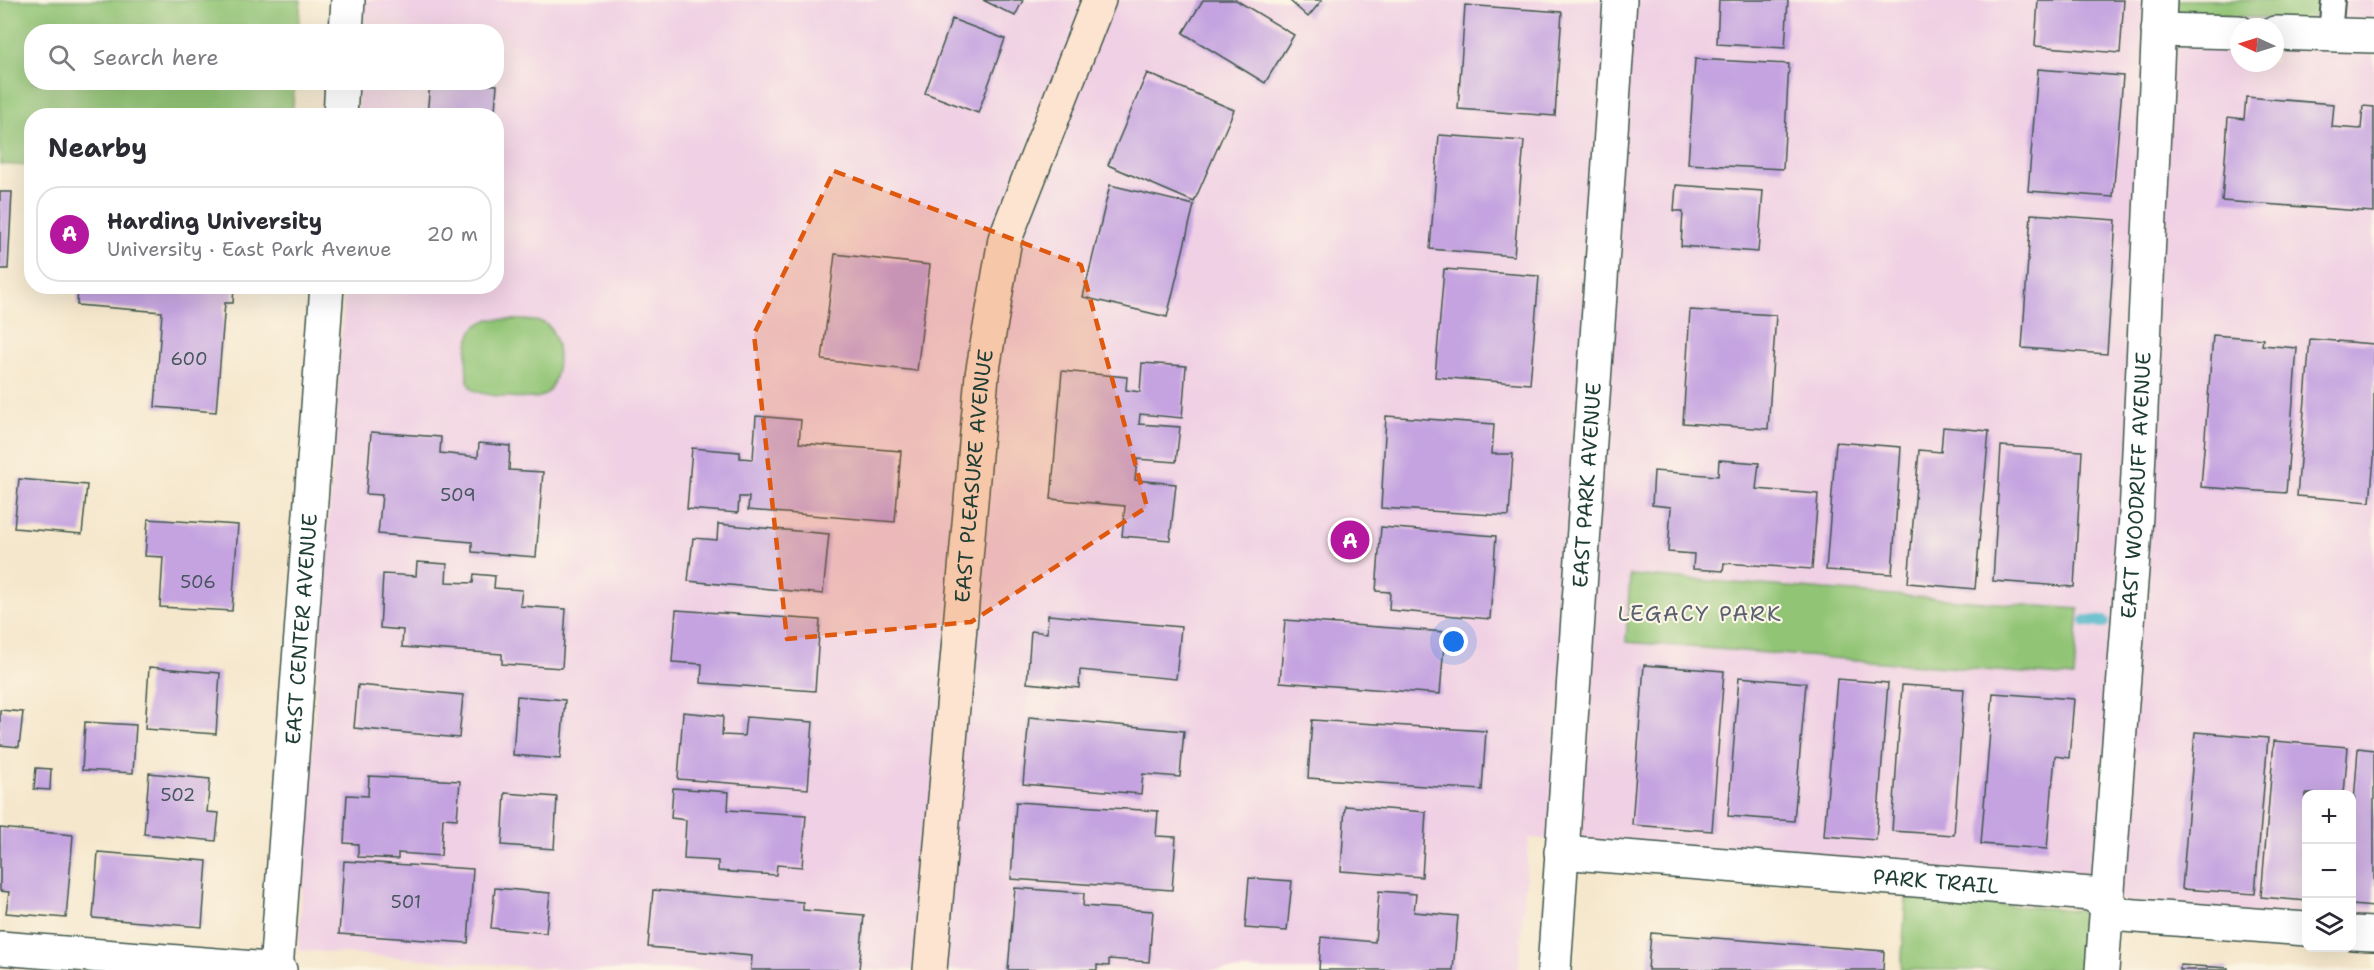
<!DOCTYPE html>
<html lang="en">
<head>
<meta charset="utf-8">
<style>
	:root { --surface:#fff; --page:#f2f2f3; --text:#2b2b33; --muted:#7c7c81; --line:#e1e1e2; --accent:#b5179e }
	body { margin:0; font-family:"Shantell Sans",sans-serif; background:var(--page); color:var(--text) }
	.controls { position:absolute; right:18px; bottom:18px; display:grid; overflow:hidden; border-radius:12px; box-shadow:0 6px 24px #0002 }
	.controls button { width:54px; height:54px; display:grid; place-items:center; padding:0; border:0; border-bottom:2px solid var(--line); background:var(--surface); color:var(--text); font:30px sans-serif }
	.compass { position:absolute; left:2230px; top:18px; width:54px; height:54px; border-radius:50%; background:var(--surface); box-shadow:0 6px 24px #0002; rotate:274deg }
	.you { position:absolute; left:1454px; top:642px; width:21px; height:21px; margin:-15px; border:4px solid #fff; border-radius:50%; background:#1a73e8; box-shadow:0 0 0 9px #1a73e833 }
	.badge { display:grid; place-items:center; width:39px; height:39px; border-radius:50%; background:var(--accent); color:#fff; font-size:20px; font-weight:700 }
	.pin { position:absolute; translate:-50% -50%; border:3px solid #fff; box-shadow:0 2px 6px #0006 }
	.list { margin:0; padding:0; list-style:none }
	h2 { display:flex; justify-content:space-between; align-items:center; height:78px; margin:0; padding:0 24px; font-size:26px }
	h2 small { font-size:20px; font-weight:400; color:var(--muted) }
	.list li { display:grid; grid-template-columns:39px 1fr auto; gap:18px; align-items:center; box-sizing:border-box; height:96px; margin:0 12px 12px; padding:0 12px; border:2px solid var(--line); border-radius:24px }
	.list b { display:block; font-size:22px; white-space:nowrap }
	.list p { margin:0; font-size:20px; white-space:nowrap; color:var(--muted) }
	.list em { font-size:20px; font-style:normal; color:var(--muted) }
	.icon { flex:none; width:33px; height:33px; fill:none; stroke:currentColor; stroke-width:2; stroke-linecap:round; stroke-linejoin:round }
	.map { position:relative; flex:none; width:2374px; height:970px; overflow:hidden }
	.search { position:absolute; background:var(--surface); box-shadow:0 6px 24px #0002; left:24px; top:24px; width:480px; height:66px; display:flex; align-items:center; gap:15px; box-sizing:border-box; padding:0 21px; border-radius:24px; color:var(--muted); font-size:22px }
	.panel { position:absolute; background:var(--surface); box-shadow:0 6px 24px #0002; left:24px; top:108px; width:480px; height:186px; border-radius:24px }
	.map>svg:first-child { display:block }
	.built { fill:#f0d0e4; fill-rule:evenodd }
	.green { fill:#91c475; stroke:#588054; stroke-width:1.5 }
	.lines { fill:none; stroke-linecap:round; stroke-linejoin:round }
	.stream { stroke:#4bb5c9; stroke-width:12 }
	.building { fill:#c4a3e0 }
	.lane-casing { stroke:#3f564b; stroke-width:26 }
	.street-casing { stroke:#3f564b; stroke-width:36 }
	.secondary-casing { stroke:#3f564b; stroke-width:36 }
	.lane { stroke:#fff; stroke-width:22 }
	.street { stroke:#fff; stroke-width:33 }
	.secondary { stroke:#fde4d0; stroke-width:33 }
	.marked { fill:#de580e; fill-opacity:0.2; stroke:#de580e; stroke-width:4.5; stroke-dasharray:12 8; stroke-linejoin:round }
	.labels { text-anchor:middle; dominant-baseline:central; stroke-width:4.5; stroke-linejoin:round; paint-order:stroke }
	.number-label { font-size:18px; fill:#48565f }
	.street-label { font-size:21px; fill:#1f3d34; stroke:#fcf5e5 }
	.neighbourhood-label { font-size:22px; letter-spacing:1.5px; fill:#596170; stroke:#fcf5e5 }
</style>
</head>
<body>
<div class="map">
<svg width="2374" height="970" viewBox="0 0 2374 970">
	<rect width="100%" height="100%" fill="#fcf5e5"/>
	<filter id="ink" filterUnits="userSpaceOnUse"><feTurbulence type="fractalNoise" baseFrequency=".0167" numOctaves="2"/><feDisplacementMap in="SourceGraphic" scale="12" xChannelSelector="R" yChannelSelector="G"/><feConvolveMatrix kernelMatrix="1 2 1 2 8 2 1 2 1" color-interpolation-filters="sRGB"/></filter>
	<filter id="wash" filterUnits="userSpaceOnUse"><feTurbulence type="fractalNoise" baseFrequency=".008" numOctaves="4" result="noise"/><feDisplacementMap in="SourceGraphic" scale="24" xChannelSelector="R" yChannelSelector="G"/><feGaussianBlur stdDeviation="1.35" result="paint"/><feColorMatrix in="noise" values="0 0 0 0 0 0 0 0 0 0 0 0 0 0 0 0 0 1.4 0 .05"/><feComposite in="paint" operator="in"/></filter>
	<g filter="url(#wash)">
		<rect width="100%" height="100%" fill="#f5e7cc"/>
		<path class="built" d="M365,0H2374V924L2352,922V794H2306V918L2126,903L2089,883L1529,838L1519,970H569L298,950L345,287L496,286V116L357,115L359,83L496,82V32L363,31ZM2239,27H2275V63H2239Z"/>
		<path class="green" d="M0,0H301L298,31L32,32V82L295,83L292,115L32,116L31,166L0,164Z
			M2173,0H2325L2324,5L2309,21L2172,13Z
			M489,319C501,320 535,319 544,323C565,333 561,392 540,397C529,400 480,396 472,389C464,381 466,348 470,336C472,327 481,323 489,319Z
			M1630,575L2079,609L2074,677L1626,642Z
			M1906,898L2087,911L2083,970H1901Z"/>
		<g class="lines">
			<path class="stream" d="M2086,621L2104,622"/>
		</g>
		<g id="blocks">
			<path class="building" d="M983,0H1023L1015,16Z
				M1203,0H1236L1294,35L1265,83L1183,33Z
				M1289,0H1322L1308,17Z
				M1719,0H1788L1785,48L1717,44Z
				M2038,0H2124L2120,53L2035,46Z
				M1465,5L1562,12L1555,116L1458,109Z
				M952,19L1005,39L978,113L925,93Z
				M1695,59L1789,64L1783,169L1688,164Z
				M2038,69L2123,76L2113,197L2028,191Z
				M1147,73L1234,110L1194,202L1108,165Z
				M430,82L497,85L495,110L486,109V116H427Z
				M2246,97L2334,104L2332,127L2361,129L2363,106L2374,107V212L2222,201L2228,117L2244,119Z
				M1439,135L1524,141L1514,256L1430,249Z
				M1110,185L1194,205L1167,317L1083,297Z
				M1676,185L1763,191L1758,252L1681,246L1683,211H1674Z
				M0,192H12L8,269H0Z
				M2031,214L2116,220L2107,354L2022,348Z
				M835,254L930,265L917,371L822,360Z
				M1444,269L1539,276L1530,384L1435,377Z
				M78,286H234L233,303H225L216,412L155,407L162,312L77,305Z
				M1690,310L1776,315L1768,429L1683,423Z
				M2213,335L2263,339L2262,345L2297,348L2286,493L2201,487Z
				M2310,339L2374,344V459L2370,502L2297,496Z
				M1142,363L1186,366L1182,418L1140,414L1139,424L1180,427L1176,462L1137,459L1135,480L1176,484L1170,540L1122,536L1125,506L1051,499L1062,371L1127,377L1126,390L1140,392Z
				M756,416L801,420L799,443L901,451L895,522L748,510L749,497H739L738,513L687,509L692,448L740,452V458L753,459Z
				M1386,416L1494,424L1492,454H1513L1509,516L1381,508Z
				M1943,427L1989,431L1975,589L1908,583L1919,450L1941,452Z
				M371,432L441,437L440,453L478,457L479,443L510,446L509,470L543,472L536,557L472,552V542L378,534L382,495L366,494Z
				M1836,442L1901,447L1892,574L1826,570Z
				M2001,446L2082,451L2074,587L1993,581Z
				M1719,460L1759,463L1756,489L1818,494L1812,569L1724,563L1723,571L1693,569L1694,554L1668,552L1671,507L1652,505L1654,471L1718,476Z
				M19,479L87,485L82,534L14,528Z
				M148,519L238,525L232,611L160,607L163,557L145,556Z
				M718,524L829,534L823,594L688,581L693,538L717,540Z
				M1381,527L1496,536L1490,619L1389,610L1390,592L1376,591Z
				M417,562L447,564L446,582L473,583L474,574L495,576L494,588L522,590L520,606L566,609L562,668L502,664V654L402,647L403,630L380,628L383,574L416,576Z
				M676,610L820,620L815,691L701,683L702,664L672,662Z
				M1048,615L1181,627L1176,679L1080,670L1079,688L1027,683L1031,631L1047,633Z
				M1285,620L1445,632L1440,694L1280,682Z
				M1644,665L1724,671L1712,831L1632,825Z
				M149,667L220,673L216,734L145,729Z
				M1739,677L1806,683L1794,821L1728,816Z
				M1837,679L1888,683L1876,840L1824,836Z
				M358,685L463,695L459,738L354,728Z
				M1902,685L1964,689L1954,835L1892,831Z
				M1993,693L2074,699L2069,758L2055,756L2047,849L1981,844Z
				M517,696L565,700L560,759L513,755Z
				M0,710L23,712L19,747L0,745Z
				M683,712L723,716L722,735L744,736L746,717L813,722L808,789L678,779Z
				M1029,717L1184,731L1180,777L1143,774L1141,794L1023,784Z
				M1312,720L1486,731L1482,790L1308,778Z
				M85,722L136,725L133,773L82,770Z
				M2195,732L2268,738L2255,894L2182,889Z
				M2274,741L2348,747L2344,794H2306V901L2261,897Z
				M2358,748L2374,750V907L2352,905V830Z
				M36,768L51,769L50,790L34,789Z
				M149,773L210,779L207,812L219,813L216,841L144,834Z
				M369,776L460,781L457,819L443,818L441,856L398,853V859L358,857V844L344,843L347,795L368,796Z
				M673,788L729,792L728,810L806,815L802,867L777,865L776,875L718,871V861L684,859L686,820L671,818Z
				M505,793L557,797L554,849L502,845Z
				M1016,802L1158,811L1156,836L1176,837L1172,890L1011,879Z
				M1345,806L1426,812L1422,877L1341,871Z
				M0,828L73,835L66,918L6,913L9,892L0,891Z
				M98,852L207,861L202,927L93,918Z
				M344,861L473,869L468,943L339,934Z
				M1249,878L1292,881L1287,931L1245,928Z
				M495,888L550,893L546,933L491,928Z
				M1015,888L1084,893L1083,906L1153,911L1149,962L1109,959V966L1097,965V970H1008Z
				M653,890L803,902V910L864,915L859,970H751L752,956L648,947Z
				M1379,891L1416,894L1414,912L1458,916L1453,970H1319L1321,937L1375,942Z
				M1651,933L1884,951L1883,970H1648Z
				M2180,965L2228,968V970H2180Z"/>
		</g>
	</g>
	<g filter="url(#ink)">
		<use href="#blocks" fill-opacity="0" stroke="#3f564b" stroke-width="1.5"/>
		<g class="lines">
			<defs>
				<path id="lane" d="M2330,34L2333,0"/>
				<g id="street">
					<path d="M2158,30L2239,32"/>
					<path d="M346,32L348,0"/>
					<path d="M2275,33L2374,36"/>
					<path d="M340,116L342,82"/>
					<path id="s1" d="M1561,852L2091,894L2123,915L2306,929"/>
					<path d="M2352,933L2374,934"/>
					<path d="M0,948L280,970"/>
					<path id="s2" d="M276,970L327,286"/>
					<path id="s3" d="M1554,970L1620,0"/>
					<path id="s4" d="M2102,970L2136,516L2160,0"/>
				</g>
				<g id="secondary">
					<path id="s5" d="M930,970L982,375L1005,239L1099,0"/>
				</g>
			</defs>
			<use href="#lane" class="lane-casing"/>
			<use href="#street" class="street-casing"/>
			<use href="#secondary" class="secondary-casing"/>
			<use href="#lane" class="lane"/>
			<use href="#street" class="street"/>
			<use href="#secondary" class="secondary"/>
		</g>
	</g>
	<path class="marked" d="M834,171L1081,265L1147,507L971,622L787,639L754,334Z"/>
	<g class="labels">
		<g class="number-label">
			<text x="189" y="359">600</text>
			<text x="458" y="495">509</text>
			<text x="198" y="582">506</text>
			<text x="178" y="795">502</text>
			<text x="406" y="902">501</text>
		</g>
		<g class="street-label">
			<text stroke="none"><textPath href="#s5" startOffset="496">EAST PLEASURE AVENUE</textPath></text>
			<text stroke="none"><textPath href="#s3" startOffset="486">EAST PARK AVENUE</textPath></text>
			<text stroke="none"><textPath href="#s4" startOffset="486">EAST WOODRUFF AVENUE</textPath></text>
			<text stroke="none"><textPath href="#s2" startOffset="342">EAST CENTER AVENUE</textPath></text>
			<text stroke="none"><textPath href="#s1" startOffset="376">PARK TRAIL</textPath></text>
		</g>
		<g class="neighbourhood-label">
			<text x="1700" y="613">LEGACY PARK</text>
		</g>
	</g>
</svg>
<div class="controls">
<button>+</button>
<button>−</button>
<button><svg class="icon" aria-label="layers" viewBox="0 0 24 24"><path d="M12 4l9 5-9 5-9-5zM3 14l9 5 9-5"/></svg></button>
</div>
<svg class="compass" viewBox="-18 -18 36 36"><path d="M0-13l5 13h-10z" fill="#e53935"/><path d="M0 13l5-13h-10z" fill="#7c7c81"/></svg>
<div class="you"></div>
<div class="pin badge" style="left:1350px;top:540px">A</div>
<div class="search"><svg class="icon" aria-label="search" viewBox="0 0 24 24"><circle cx="10" cy="10" r="6"/><path d="M15 15l6 6"/></svg>Search here</div>
<section class="panel">
<h2>Nearby<small></small></h2>
<ul class="list">
<li><span class="badge">A</span><div><b>Harding University</b><p>University · East Park Avenue</p></div><em>20 m</em></li>
</ul>
</section>
</div>
</body>
</html>
